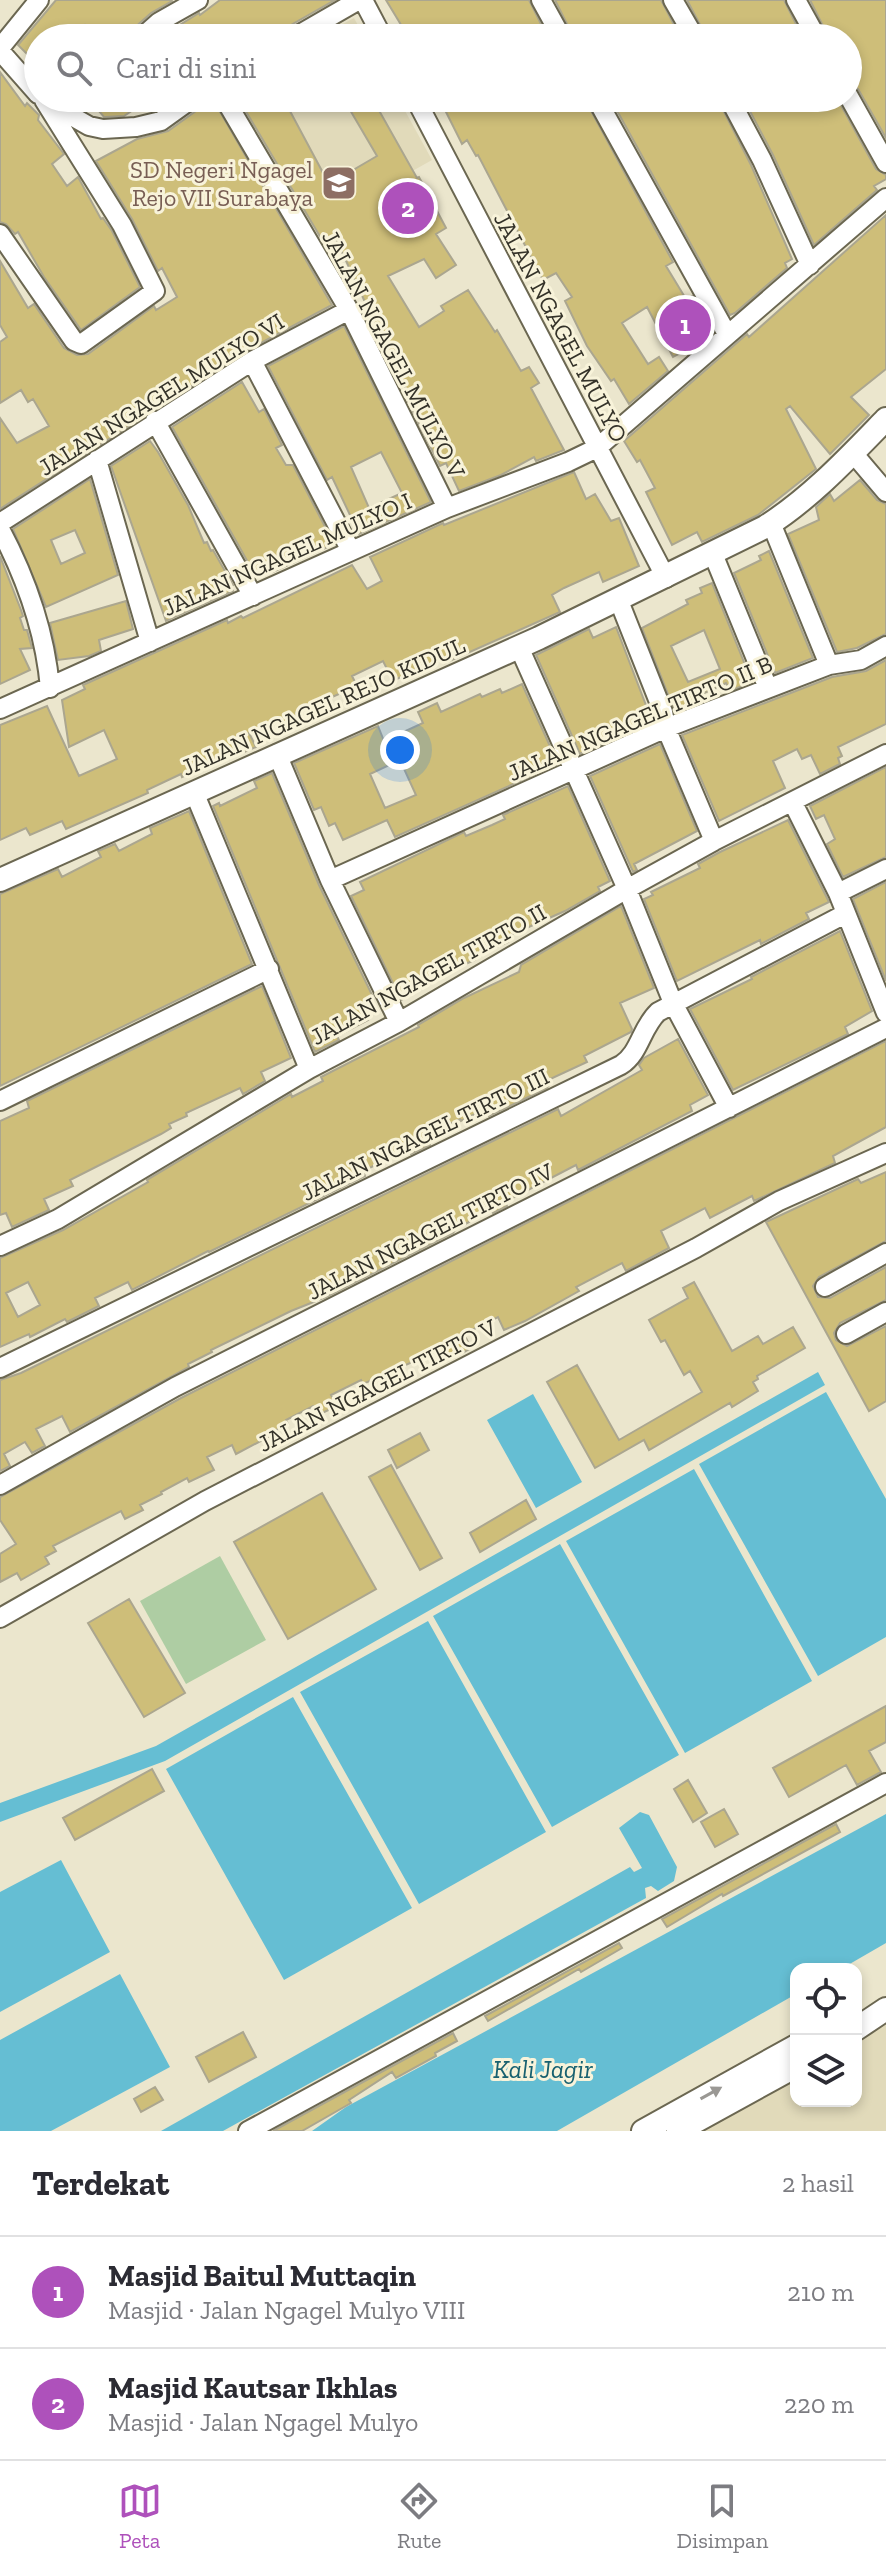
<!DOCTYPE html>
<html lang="id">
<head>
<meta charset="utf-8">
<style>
	:root { --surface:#fff; --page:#f7f7f7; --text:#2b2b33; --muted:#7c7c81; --line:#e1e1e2; --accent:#ae51bb }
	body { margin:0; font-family:"Zilla Slab",serif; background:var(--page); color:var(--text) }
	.controls { position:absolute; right:24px; bottom:24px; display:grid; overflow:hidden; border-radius:16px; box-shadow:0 4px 12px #0003 }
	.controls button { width:72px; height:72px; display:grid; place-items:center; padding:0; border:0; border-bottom:2px solid var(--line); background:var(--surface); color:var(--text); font:40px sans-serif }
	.you { position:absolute; left:400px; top:750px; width:28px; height:28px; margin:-20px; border:6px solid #fff; border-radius:50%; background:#1a73e8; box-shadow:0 0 0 12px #1a73e833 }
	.badge { display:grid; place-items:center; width:52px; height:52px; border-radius:50%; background:var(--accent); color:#fff; font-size:26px; font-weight:700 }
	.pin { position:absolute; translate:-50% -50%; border:4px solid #fff; box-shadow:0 2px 8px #0006 }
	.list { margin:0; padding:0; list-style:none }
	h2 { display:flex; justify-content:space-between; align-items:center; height:104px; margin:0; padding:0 32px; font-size:34px }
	h2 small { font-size:26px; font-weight:400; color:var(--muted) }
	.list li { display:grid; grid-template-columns:52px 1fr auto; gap:24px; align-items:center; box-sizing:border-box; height:112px; padding:0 32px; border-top:2px solid var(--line) }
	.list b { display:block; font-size:30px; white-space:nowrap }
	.list p { margin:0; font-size:26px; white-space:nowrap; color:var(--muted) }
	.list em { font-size:26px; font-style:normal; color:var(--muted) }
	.icon { flex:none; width:44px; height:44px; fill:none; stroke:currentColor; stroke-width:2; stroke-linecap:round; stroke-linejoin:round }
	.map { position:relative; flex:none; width:886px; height:2131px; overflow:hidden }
	.search { position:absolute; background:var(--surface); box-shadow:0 4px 12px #0003; left:24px; right:24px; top:24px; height:88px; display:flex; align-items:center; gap:20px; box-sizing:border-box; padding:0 28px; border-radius:44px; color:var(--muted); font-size:30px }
	.sheet { height:328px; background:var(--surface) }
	nav { display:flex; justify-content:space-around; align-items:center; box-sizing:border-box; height:112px; border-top:2px solid var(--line); background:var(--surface); font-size:22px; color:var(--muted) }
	nav a { display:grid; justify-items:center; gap:4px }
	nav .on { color:var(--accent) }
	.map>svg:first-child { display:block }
	.built { fill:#e1daba }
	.green { fill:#aecda3 }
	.water { fill:#65bed3 }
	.building { fill:#cebe79; stroke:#aba68f; stroke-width:2; fill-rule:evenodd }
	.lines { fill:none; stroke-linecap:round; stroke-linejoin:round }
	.minor-casing { stroke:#6b6751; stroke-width:22 }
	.major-casing { stroke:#6b6751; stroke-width:26 }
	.minor { stroke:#fff; stroke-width:18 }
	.major { stroke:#fff; stroke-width:22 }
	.oneway { fill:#9a9894 }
	.labels { text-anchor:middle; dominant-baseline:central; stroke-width:6; stroke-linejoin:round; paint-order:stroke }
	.education-label { font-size:24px; fill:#785e54; stroke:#f8f3da; text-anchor:end }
	.street-label { font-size:24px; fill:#343229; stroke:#f8f3da }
	.water-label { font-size:26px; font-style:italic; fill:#186170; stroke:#f8f3da }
</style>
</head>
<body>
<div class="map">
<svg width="886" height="2131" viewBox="0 0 886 2131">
	<rect width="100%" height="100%" fill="#ebe6cd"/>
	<path class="built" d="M354,18L365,38H317Z
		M241,98H398L432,160L311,228Z
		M886,2025V2131H702L796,2077V2101H856V2042Z"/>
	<path class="green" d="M220,1556L266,1640L186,1684L140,1601Z"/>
	<path class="water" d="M818,1372L825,1385L165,1761L0,1822V1803L156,1746Z
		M826,1392L886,1499V1637L818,1676L699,1464Z
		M533,1394L582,1482L536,1508L487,1420Z
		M694,1469L812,1681L685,1753L566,1541Z
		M560,1544L679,1755L552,1827L433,1616Z
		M428,1621L546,1832L419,1904L300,1692Z
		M293,1697L412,1908L284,1980L166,1769Z
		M640,1812L649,1815L677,1867L674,1881L658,1891L651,1886L645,1888L646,1898L223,2131H161L630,1867L634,1872L642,1868L619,1828Z
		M886,1814V1943L841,1969H796V1994L557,2131H312L346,2107Z
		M61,1860L110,1952L0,2012V1892Z
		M120,1974L170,2067L51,2131H0V2040Z"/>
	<path class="building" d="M56,0H171L172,1L151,13L133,29L129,38H97L85,25L72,38H38V65L18,45Z
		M220,0H335L282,30L280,27L266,36L261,28L248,38H159L199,13L200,15Z
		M386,0H529L548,38H409Z
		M555,0H661L681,38H574Z
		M687,0H784L803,38H707Z
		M810,0H886V138L858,89L848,83V38H829Z
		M0,72L25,106L27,103L39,115L38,120L64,154L52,164L67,186L78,177L101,219L103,218L112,231L140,287L81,330L44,277L18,232L15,234L6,224L0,222Z
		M88,98H151L124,116L104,117Z
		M206,98H212L332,305L246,351L0,509V418L17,443L49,426L33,399L28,402L21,390L0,403V342L7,337L0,325V261L28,308L34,304L64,348L77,355L88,354L154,306L156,310L177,297L162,268L158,271L132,219L96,161L137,139L168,131L200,108Z
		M238,98H283L329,184L377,156L343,98H372L417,178L419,177L446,228L436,234L456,265L436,278L424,259L388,276L419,327L444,311L441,306L468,290L495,332L497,330L521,371L529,367L539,383L531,388L564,450L536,461L534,457L501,475L459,491L446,463L440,466L408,402L412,400L393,363L336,239L325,245Z
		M439,98H584L673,262L666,266L686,299L692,296L712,332L702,342L673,357L647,307L622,323L648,364L659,357L668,371L629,404L614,379L611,381L587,346L565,301L572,297L556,273L543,280L478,155L476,156L467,140L462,144Z
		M610,98H717L751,165L792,259L785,263L787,268L735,313L730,315Z
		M743,98H837L876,169L886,175V179L874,186L877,190L814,245L773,155Z
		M886,215V369L851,397L869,415L830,454L790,406L786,409L816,469L758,515L702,542L697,532L672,545L646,492L655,488L640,460L637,462L624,441L747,334L749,337Z
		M344,326L431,502L359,534L332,477L327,480L268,366ZM381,452L402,493L369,508L351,467Z
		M242,382L259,412L264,409L282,445L276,448L286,465H293L334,544L273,572L270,564L254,573L172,427Z
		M150,441L158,452L188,505L204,543L207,542L211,551L213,550L233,585L231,586L233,591L166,621L111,466Z
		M574,472L586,499L595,494L611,521L619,518L639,566L603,582L599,572L564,588L552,595L560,612L445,663L443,659L428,666L427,664L393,681L383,661L352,676L357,686L296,713L301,723L284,732L278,721L249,733L256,747L235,756L233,753L182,777L181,774L147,790L148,793L66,829L62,821L30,835L26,828L0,840V725L47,706L79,776L117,759L104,730L69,747L62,700L85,689L83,685L227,620L228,623L241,616L243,618L352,565L367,589L382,581L370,557L443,523L444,525Z
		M90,479L118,575L46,607L13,529ZM75,530L85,553L61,564L51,540Z
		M860,480L877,500L886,504V634L857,648L837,652L788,534L819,520L816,507L830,494L834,501Z
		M769,551L813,658L775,673L734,573L761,560L759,556Z
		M0,556L21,610L23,616L20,618L24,630H27L32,648L20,649L30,670L0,684Z
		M712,583L752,682L730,691L726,683L702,694L705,700L675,712L642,628L688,604L686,600L702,593L700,588ZM704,630L720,669L688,682L671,646Z
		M126,601L133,629L99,640L101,651L89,656L58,660L50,623Z
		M616,627L652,721L580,754L536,655L589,629L593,638Z
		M886,660V724L838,747L842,756L838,758L840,764L820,774L811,755L802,759L797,749L773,761L785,788L719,821L682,735L832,677L866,671Z
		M522,684L558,764L395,837L387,820L343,840L335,823L329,826L321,807L314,810L294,763L378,726L384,741L423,723L418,712L437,703L441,712L480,694L482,697L500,689L502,693ZM400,760L416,795L385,808L370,774Z
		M660,744L697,831L634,864L637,870L633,872L590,776Z
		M886,767V857L843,877L827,844L835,839L824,815L816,819L810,806Z
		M272,773L319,885L374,999L361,1005L368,1020L337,1036L339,1040L315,1052L213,806L219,803L220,806L257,788L254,781Z
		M568,786L610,881L598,887L600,891L565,911L506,937L508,942L474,957L475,960L449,971V973L401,1000L351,896L364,890L360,882L464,832L466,836L492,825L505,819L503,815Z
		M189,811L252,964L0,1086V894L58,869L62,877L101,857L98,851L115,844L119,851L152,834L150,828Z
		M788,820L829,902L806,913L809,919L761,944L760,940L677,981L644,899L653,895L651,892L700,868L698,864L720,852Z
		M886,882V981L853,899Z
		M621,906L654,988L620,1003L632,1029L631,1032L584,1056L587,1062L548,1080L550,1084L547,1088L489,1116L485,1109L461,1121L460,1119L425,1136L430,1145L411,1154L409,1150L390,1158L363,1171L365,1176L209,1252L208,1251L132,1290L128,1282L95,1298L99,1306L67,1322L65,1319L30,1337L29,1334L0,1347V1258L63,1230L148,1182L147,1180L291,1094L292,1097L323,1081L321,1077L419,1027L418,1025L464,998L519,972L521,965ZM28,1282L40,1305L18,1317L6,1293Z
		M840,931L872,1011L845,1027L848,1034L733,1090L690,1009L752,979L751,977Z
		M262,986L291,1058L261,1072L265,1081L243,1094L240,1088L186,1113L187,1116L169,1124L171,1128L161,1134L70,1180L73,1186L44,1199L49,1210L12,1227L6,1213L0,1215V1121L29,1108L27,1101Z
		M678,1039L708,1095L690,1105L692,1111L578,1170L576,1165L505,1202L507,1206L493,1213L491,1210L456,1229L453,1233L326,1297L291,1311L211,1350L212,1352L188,1364L189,1367L70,1432L62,1416L36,1429L45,1446L32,1453L25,1442L4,1454L10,1466L0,1471V1380L21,1373L558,1109L561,1116L642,1070L639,1065L644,1058Z
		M886,1041V1127L833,1156L835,1163L754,1201L752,1196L710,1218L705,1208L661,1231L669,1248L626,1271L622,1263L576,1287L579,1291L525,1321L504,1330L498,1317L464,1334L471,1348L459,1355L457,1352L442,1360L437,1351L363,1384L361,1380L331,1395L337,1406L318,1415L313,1406L286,1420L288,1424L272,1432L274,1434L236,1454L232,1445L207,1457L214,1470L189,1482L187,1478L161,1492L162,1494L140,1505L143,1510L125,1519L121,1511L53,1546L56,1551L45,1557L49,1564L21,1580L17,1573L0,1582V1554L16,1544L0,1520V1497L181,1398Z
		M886,1172V1241L819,1277L813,1286L818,1297L830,1298L886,1267V1300L840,1323L834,1333L836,1340L847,1346L886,1326V1401L869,1411L766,1222L858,1179L861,1183Z
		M694,1282L732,1351L758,1336L763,1344L793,1327L805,1348L757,1376L758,1379L753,1382L758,1391L732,1407L730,1403L649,1450L644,1440L595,1468L547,1382L577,1365L619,1440L702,1392L690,1371L684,1375L665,1340L661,1342L649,1320L688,1298L683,1288Z
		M420,1433L429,1450L397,1468L388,1450Z
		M391,1465L442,1558L420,1570L369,1477Z
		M322,1493L376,1589L288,1639L234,1542Z
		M526,1500L536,1519L480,1552L470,1533Z
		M129,1599L185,1693L144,1717L88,1623Z
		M886,1706V1742L869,1751L881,1772L857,1785L846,1765L789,1797L773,1768Z
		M152,1769L164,1791L75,1840L63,1818Z
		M688,1780L707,1813L693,1822L674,1789Z
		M724,1809L738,1834L715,1847L701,1822Z
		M836,1824L840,1832L723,1896L722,1894L667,1927L662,1919Z
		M619,1943L622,1948L581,1972L579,1969L488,2021L485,2016Z
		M243,2032L256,2057L209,2082L196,2057Z
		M453,2033L457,2041L435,2053L436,2056L396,2078L392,2072L349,2100L351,2103L302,2131H273Z
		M155,2087L163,2100L141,2112L134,2099Z"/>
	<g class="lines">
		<defs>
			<path id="minor" d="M363,0L383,38
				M541,0L562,38
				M673,0L695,38
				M796,0L817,38
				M141,38L159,22L198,0
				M293,38L359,0
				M0,48L39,0
				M0,51L38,94
				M848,95L886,163
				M224,98L349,310L447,508
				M415,98L666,578
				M596,98L727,334
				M729,98L762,160L810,265
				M47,102L89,126L103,129L136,127L161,121L193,98
				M0,234L74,341L81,344L155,291L122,225L44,100
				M252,361L351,551
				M155,421L253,596
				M853,453L886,492
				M97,460L150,642
				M0,523L252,361L349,310
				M771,523L829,665
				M0,529C26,578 45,632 50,688
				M713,554L768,688
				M619,601L663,712L666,728L714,841
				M519,647L627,889L673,1003L729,1108
				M0,709L447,508L568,462L597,448L886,198
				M277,754L330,880L399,1022
				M194,792L309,1069
				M793,803L838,893L886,1013
				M330,880L666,728L829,665L861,660L886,646
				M838,893L886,869
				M0,1101L269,969
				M0,1246L58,1219L309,1069L399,1022L627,889L714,841L886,754
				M825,1287L886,1253
				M846,1334L886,1312
				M0,1368L621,1065C640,1053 641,1028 658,1012L845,914
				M0,1485L175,1387L886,1028
				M0,1618L205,1501L696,1248L779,1201L886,1153
				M248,2131L886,1783"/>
			<path id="major" d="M0,880L539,638L765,527C810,499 849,457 886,419
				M856,2029L886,2009
				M643,2131L796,2046
				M678,2131L796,2066"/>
		</defs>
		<use href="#minor" class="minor-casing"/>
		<use href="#major" class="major-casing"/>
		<use href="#minor" class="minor"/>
		<use href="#major" class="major"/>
	</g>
	<defs><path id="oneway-solid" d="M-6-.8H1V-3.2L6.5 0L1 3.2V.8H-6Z" transform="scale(2)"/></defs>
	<use class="oneway" href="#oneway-solid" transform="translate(711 2093) rotate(-29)"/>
	<defs>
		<symbol id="school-square" viewBox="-11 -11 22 22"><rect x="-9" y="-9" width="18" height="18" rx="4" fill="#8d6e63" stroke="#f8f3da"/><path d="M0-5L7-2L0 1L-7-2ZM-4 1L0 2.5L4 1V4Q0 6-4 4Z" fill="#fff"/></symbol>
	</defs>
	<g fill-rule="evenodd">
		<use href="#school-square" x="319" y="163" width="40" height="40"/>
	</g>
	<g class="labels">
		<g class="education-label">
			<text x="313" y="169">SD Negeri Ngagel<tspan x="313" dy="28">Rejo VII Surabaya</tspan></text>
		</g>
		<g class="street-label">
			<text transform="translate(561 327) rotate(62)">JALAN NGAGEL MULYO</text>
			<text transform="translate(394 354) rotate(62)">JALAN NGAGEL MULYO V</text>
			<text transform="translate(161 394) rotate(-32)">JALAN NGAGEL MULYO VI</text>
			<text transform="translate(287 554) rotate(-24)">JALAN NGAGEL MULYO I</text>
			<text transform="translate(323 706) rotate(-24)">JALAN NGAGEL REJO KIDUL</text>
			<text transform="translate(640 718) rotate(-23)">JALAN NGAGEL TIRTO II B</text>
			<text transform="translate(428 974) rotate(-29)">JALAN NGAGEL TIRTO II</text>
			<text transform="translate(425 1134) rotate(-26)">JALAN NGAGEL TIRTO III</text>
			<text transform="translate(430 1231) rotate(-27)">JALAN NGAGEL TIRTO IV</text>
			<text transform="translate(377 1385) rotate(-27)">JALAN NGAGEL TIRTO V</text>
		</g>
		<g class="water-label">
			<text x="543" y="2069">Kali Jagir</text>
		</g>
	</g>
</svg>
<div class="controls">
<button><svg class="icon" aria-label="locate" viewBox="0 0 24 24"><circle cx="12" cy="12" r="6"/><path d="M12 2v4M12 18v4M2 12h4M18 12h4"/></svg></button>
<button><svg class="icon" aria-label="layers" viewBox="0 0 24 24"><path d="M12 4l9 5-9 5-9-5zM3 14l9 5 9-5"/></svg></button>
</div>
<div class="you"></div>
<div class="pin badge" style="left:685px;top:325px">1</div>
<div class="pin badge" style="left:408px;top:208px">2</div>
<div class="search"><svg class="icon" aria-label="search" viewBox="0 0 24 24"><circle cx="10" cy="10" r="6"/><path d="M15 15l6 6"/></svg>Cari di sini</div>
</div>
<section class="sheet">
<h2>Terdekat<small>2 hasil</small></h2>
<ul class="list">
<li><span class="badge">1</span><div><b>Masjid Baitul Muttaqin</b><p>Masjid · Jalan Ngagel Mulyo VIII</p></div><em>210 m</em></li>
<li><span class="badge">2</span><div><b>Masjid Kautsar Ikhlas</b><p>Masjid · Jalan Ngagel Mulyo</p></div><em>220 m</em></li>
</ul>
</section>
<nav>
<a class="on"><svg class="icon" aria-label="map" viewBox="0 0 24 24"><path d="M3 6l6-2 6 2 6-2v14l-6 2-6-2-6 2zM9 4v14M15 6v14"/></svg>Peta</a>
<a><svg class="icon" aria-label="directions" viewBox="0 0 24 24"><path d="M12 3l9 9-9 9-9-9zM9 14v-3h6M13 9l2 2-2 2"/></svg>Rute</a>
<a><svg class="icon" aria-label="saved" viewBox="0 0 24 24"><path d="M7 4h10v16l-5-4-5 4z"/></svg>Disimpan</a>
</nav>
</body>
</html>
